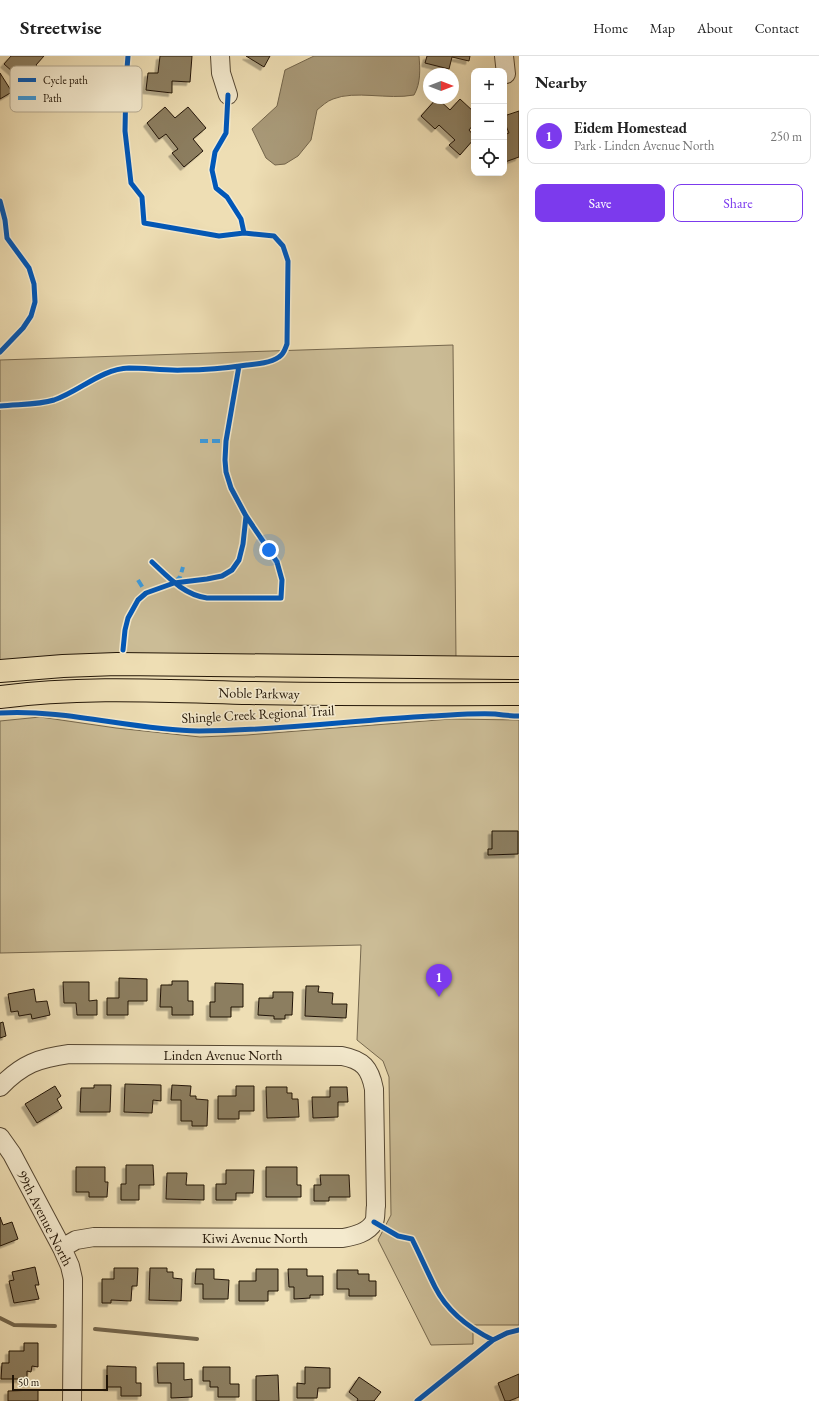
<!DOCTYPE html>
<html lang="en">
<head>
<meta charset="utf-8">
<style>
	:root { --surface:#fff; --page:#f2f2f2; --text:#222; --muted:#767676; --line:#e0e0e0; --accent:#7c3aed }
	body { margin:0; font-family:"EB Garamond",serif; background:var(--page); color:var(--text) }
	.controls { position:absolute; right:12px; top:12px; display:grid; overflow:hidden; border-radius:8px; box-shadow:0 4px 16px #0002 }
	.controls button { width:36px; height:36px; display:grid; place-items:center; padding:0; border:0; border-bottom:1px solid var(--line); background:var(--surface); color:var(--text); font:20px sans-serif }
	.compass { position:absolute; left:423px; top:12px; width:36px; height:36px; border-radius:50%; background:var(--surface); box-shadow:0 4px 16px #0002; rotate:90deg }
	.scale { position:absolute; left:12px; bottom:10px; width:96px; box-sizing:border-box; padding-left:4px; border:2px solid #221506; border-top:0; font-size:11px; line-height:14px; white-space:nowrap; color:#221506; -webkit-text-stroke:3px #f4eace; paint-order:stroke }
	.you { position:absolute; left:269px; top:494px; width:14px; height:14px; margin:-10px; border:3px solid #fff; border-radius:50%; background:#1a73e8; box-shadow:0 0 0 6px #1a73e833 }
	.badge { display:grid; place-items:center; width:26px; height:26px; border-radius:50%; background:var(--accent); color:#fff; font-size:13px; font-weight:700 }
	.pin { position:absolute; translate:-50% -33px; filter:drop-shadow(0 1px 2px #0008) }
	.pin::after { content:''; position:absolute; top:21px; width:14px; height:12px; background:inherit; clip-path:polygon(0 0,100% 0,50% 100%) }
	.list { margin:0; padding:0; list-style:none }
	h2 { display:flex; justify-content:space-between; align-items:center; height:52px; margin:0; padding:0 16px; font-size:17px }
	h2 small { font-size:13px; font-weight:400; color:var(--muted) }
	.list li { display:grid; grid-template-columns:26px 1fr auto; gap:12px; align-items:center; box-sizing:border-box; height:56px; margin:0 8px 8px; padding:0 8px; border:1px solid var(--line); border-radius:8px }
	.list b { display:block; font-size:15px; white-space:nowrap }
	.list p { margin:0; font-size:13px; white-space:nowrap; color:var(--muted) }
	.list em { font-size:13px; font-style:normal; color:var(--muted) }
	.actions { display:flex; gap:8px; padding:12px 16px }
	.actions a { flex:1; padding:9px 0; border:1px solid var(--accent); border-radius:8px; text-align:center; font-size:14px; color:var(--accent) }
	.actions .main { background:var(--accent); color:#fff }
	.icon { flex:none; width:22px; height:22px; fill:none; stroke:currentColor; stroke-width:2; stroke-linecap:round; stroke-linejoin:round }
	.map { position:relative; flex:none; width:519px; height:1345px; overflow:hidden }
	header { display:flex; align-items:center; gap:24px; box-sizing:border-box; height:56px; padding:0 20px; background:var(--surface); border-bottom:1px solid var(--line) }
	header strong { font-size:19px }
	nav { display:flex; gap:22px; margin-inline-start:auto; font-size:14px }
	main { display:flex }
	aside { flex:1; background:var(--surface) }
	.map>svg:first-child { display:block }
	.green { fill:#cbbc96; stroke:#76684e }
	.water { fill:#a99a79; stroke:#73654b }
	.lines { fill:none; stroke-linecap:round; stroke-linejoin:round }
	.stream { stroke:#73654b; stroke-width:4 }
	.building { fill:#8c7e60; stroke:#221506; filter:url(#shadow) }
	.minor-casing { stroke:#554732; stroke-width:20 }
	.major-casing { stroke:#221506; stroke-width:24 }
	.minor { stroke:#f4eace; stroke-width:18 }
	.major { stroke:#eedeb4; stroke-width:22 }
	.quiet { stroke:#3c9add; stroke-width:4; stroke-dasharray:8 4; stroke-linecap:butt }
	.cycleway-casing { stroke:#f4eace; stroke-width:8 }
	.cycleway { stroke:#0057b8; stroke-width:5 }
	.labels { text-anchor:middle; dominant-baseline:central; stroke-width:3.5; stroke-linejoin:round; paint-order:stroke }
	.street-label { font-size:14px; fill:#221506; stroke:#f4eace }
	.key { fill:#f4eace; stroke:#b5aa92; stroke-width:1 }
	.key-label { font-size:11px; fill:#221506 }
</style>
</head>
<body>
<header>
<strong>Streetwise</strong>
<nav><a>Home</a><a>Map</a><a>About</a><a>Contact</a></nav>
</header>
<main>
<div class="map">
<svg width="519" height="1345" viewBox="0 0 519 1345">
	<defs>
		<filter id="shadow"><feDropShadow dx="-3.5" dy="3.5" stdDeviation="0" flood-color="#0004"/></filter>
	</defs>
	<rect width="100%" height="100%" fill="#eedeb4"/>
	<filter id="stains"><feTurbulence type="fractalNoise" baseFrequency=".005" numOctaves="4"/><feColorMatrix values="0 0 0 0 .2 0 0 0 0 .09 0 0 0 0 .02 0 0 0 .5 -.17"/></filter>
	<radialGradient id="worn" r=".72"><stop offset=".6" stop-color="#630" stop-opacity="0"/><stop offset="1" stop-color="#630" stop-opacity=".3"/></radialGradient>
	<path class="green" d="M453,289L456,603L0,607V304Z
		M40,661L116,672L200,681L247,679L451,663L519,664V1269H473V1288L431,1289L378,1184L391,1159L389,1021L383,1005L357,984L361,889L0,897V665Z"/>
	<path class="water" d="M314,0H419C420,13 421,27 414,39C388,44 355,34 333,43C327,45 322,50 317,54L311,84L298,100L285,108L275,109L266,102L252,73L277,50L285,14Z"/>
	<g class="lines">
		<path class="stream" d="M0,1262L14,1269L55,1270
			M95,1273L197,1283"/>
	</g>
	<path class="building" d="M11,0H44L36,9L42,15L36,22L28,17L22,24L4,8Z
		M160,0H192L190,26L172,25V37L146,34L148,17H158Z
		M246,0H270L264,11Z
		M427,0H470L469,5L452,1L449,13L425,7Z
		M0,17L12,36L0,43Z
		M437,42L450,54L460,43L474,56V68L469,74L474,80V83L460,99L449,89L455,84L439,69L435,73L421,60Z
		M165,51L175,62L188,51L206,72L193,83L203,95L184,111L172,97L178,93L166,78L159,83L147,67Z
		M519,55V101L505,106L504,79L509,77L504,65V60Z
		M492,775H518V798L488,799V793H492Z
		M119,922L147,923V945H128V959H107V942H119Z
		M172,925H188V945H193V959H172V951H160L161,929H172Z
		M63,926H89V945L97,944V959H77L76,947H64Z
		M215,927L243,928V951H231V961H210V946H215Z
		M306,930H319L318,936L333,937L332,948H347L346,962L305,960Z
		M34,933L36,946L47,945L50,959L32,963L31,958L19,960L18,955L11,956L8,938Z
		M273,936H293L292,959H285V963H274V960L258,959L259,942H273Z
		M3,966L6,980L0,982V967Z
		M125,1028L161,1029V1045L153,1044L152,1057L124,1056Z
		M94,1029H111L110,1056H80L81,1032H94Z
		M172,1029L191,1030L190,1040H196V1043L208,1044L207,1070H192V1065H181V1044H171Z
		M55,1030L61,1040L57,1043L62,1052L37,1067L25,1048Z
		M236,1030H254V1055H239V1063H218V1040H236Z
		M266,1031H287V1037H292V1043H298L299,1061L267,1062Z
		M330,1031H347L348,1046H338V1061L313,1062L312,1041H330Z
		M126,1109H153L154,1129H139V1144H121V1128H126Z
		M76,1111H105V1126H108L107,1141H89V1136H76Z
		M266,1111H297V1129H301V1141H266Z
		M226,1114H254L253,1137H236V1144H216V1128H226Z
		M167,1117H187L186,1129H204V1144L166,1143Z
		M320,1119H349L350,1141H329V1145H314V1129H321Z
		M0,1161L3,1169L12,1166L18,1183L0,1190Z
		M35,1211L39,1229H35L39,1243L14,1247L9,1225L14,1224L12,1216Z
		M114,1212H138L137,1230H132L131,1245L111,1244V1247H102V1223H114Z
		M150,1212H167V1216H173V1222L182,1223L181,1245L149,1244Z
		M196,1213H214V1223L229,1224L228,1243H203V1228H195Z
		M256,1213H278V1235H268V1245H239V1225H256Z
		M288,1213H307V1220H323V1239H310V1242L294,1243V1231H289Z
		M337,1214H358V1218H369V1225H376V1240H349V1233H337Z
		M24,1287H38V1311L32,1310L31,1316L27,1315V1323H1L2,1307H9V1295H24Z
		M157,1307H184V1324L192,1323V1341L171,1342V1327H158Z
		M107,1310L136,1311V1327H141V1340H121V1331H107Z
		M203,1311H230V1328H239V1341H218V1331H210V1325H203Z
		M305,1311L330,1312V1332H318L317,1342H297V1327L305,1328Z
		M519,1318V1341L509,1345H505L498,1327Z
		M278,1319L279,1345H256V1320Z
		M359,1321L381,1336L374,1345H357L358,1343L349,1336Z
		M38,1334V1345H8V1335Z"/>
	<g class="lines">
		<defs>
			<path id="minor" d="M220,0L221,17L228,39
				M504,0L506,18
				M0,1031C22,1008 39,1002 69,998L342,1000C363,1004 370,1012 374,1033L376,1150C375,1154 376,1162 374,1166C368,1177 354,1180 343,1182L94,1181L76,1184L62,1192
				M0,1081L12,1098L62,1192L70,1210L73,1223V1235L72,1345"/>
			<path id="major" d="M0,615L63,610L117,608L519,612
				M0,641C82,630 167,635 250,637C340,639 429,638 519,638"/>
		</defs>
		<use href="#minor" class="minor-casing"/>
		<use href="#major" class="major-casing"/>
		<use href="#minor" class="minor"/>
		<use href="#major" class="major"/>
		<path class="quiet" d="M200,385H226
			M138,524L146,537
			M175,526L180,521L183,511"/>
		<defs>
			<path id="cycleway" d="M228,39L226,77L215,96L212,114L216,132L227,141L241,163L244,177
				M0,145L5,164L7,182L29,212L34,228L35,246L31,260L23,272L0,296
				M0,350C17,348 38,349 54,344C80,335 101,313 129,312C147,312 166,315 184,314C205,314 227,312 247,309C258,308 270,307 279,301C284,298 285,293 287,288L288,205L283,190L274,180L244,177L219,180L144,167L142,141L131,127L125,75L126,25L128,0
				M152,506C168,521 184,539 207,542H281L282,524L277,506L246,460L231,432L226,416L225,404L226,385L239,310
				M123,594L125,574L128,562L138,544L146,537L174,527L207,523L222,520L232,514L239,504L243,488L246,460
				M0,657C67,653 132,674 199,675C276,675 354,664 431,660C452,659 474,657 495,658C503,659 511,660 519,660
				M374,1166L398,1180L412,1183C420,1199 427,1215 435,1231C447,1255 469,1272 493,1284L507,1277L519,1274
				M417,1345L493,1284"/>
		</defs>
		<use href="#cycleway" class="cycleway-casing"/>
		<use href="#cycleway" class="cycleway"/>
	</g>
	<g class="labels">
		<g class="street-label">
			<text transform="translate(259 637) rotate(1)">Noble Parkway</text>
			<text transform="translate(258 658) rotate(-3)">Shingle Creek Regional Trail</text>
			<text x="223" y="999">Linden Avenue North</text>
			<text transform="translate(45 1162) rotate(63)">99th Avenue North</text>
			<text x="255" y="1182">Kiwi Avenue North</text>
		</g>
	</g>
	<rect x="10" y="10" width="132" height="46" rx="6" class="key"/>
	<rect x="18" y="22" width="18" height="4" fill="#0057b8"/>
	<rect x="18" y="40" width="18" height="4" fill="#3c9add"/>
	<g class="key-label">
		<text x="43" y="28">Cycle path</text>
		<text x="43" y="46">Path</text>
	</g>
	<rect width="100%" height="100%" filter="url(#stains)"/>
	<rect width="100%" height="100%" fill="url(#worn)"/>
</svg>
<div class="controls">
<button>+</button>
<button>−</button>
<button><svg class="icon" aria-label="locate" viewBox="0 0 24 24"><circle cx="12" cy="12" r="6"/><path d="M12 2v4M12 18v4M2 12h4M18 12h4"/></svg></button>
</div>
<svg class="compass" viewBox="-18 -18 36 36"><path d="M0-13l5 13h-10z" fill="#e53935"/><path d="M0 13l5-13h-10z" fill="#767676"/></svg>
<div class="scale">50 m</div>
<div class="you"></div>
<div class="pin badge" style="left:439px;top:941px">1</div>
</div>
<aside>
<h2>Nearby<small></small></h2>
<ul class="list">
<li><span class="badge">1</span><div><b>Eidem Homestead</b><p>Park · Linden Avenue North</p></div><em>250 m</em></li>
</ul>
<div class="actions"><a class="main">Save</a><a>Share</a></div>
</aside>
</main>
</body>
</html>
